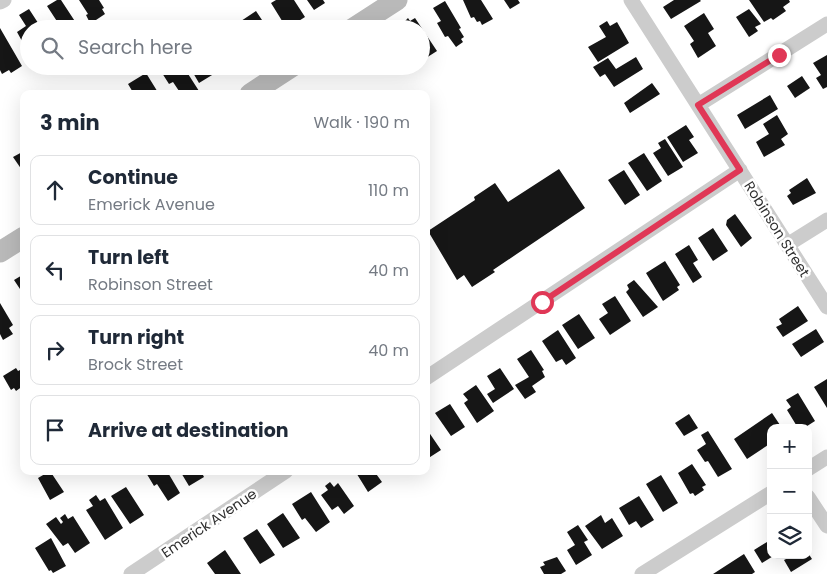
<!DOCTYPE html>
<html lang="en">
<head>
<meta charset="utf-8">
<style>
	:root { --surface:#fff; --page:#f6f6f7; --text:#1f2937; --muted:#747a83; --line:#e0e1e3 }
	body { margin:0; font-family:Poppins,sans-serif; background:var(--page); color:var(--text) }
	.controls { position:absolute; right:15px; bottom:15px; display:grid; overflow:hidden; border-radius:10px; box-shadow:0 5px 20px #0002 }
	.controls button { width:45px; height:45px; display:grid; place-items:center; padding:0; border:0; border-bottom:1px solid var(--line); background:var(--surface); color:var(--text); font:25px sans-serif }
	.stop { position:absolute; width:15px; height:15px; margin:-11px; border:4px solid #e03756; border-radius:50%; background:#fff }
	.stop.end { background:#e03756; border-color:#fff; box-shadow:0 1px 5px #0008 }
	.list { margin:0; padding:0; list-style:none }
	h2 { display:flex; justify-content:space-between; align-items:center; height:65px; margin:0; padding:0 20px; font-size:21px }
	h2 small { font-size:16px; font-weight:400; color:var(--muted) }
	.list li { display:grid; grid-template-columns:32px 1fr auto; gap:15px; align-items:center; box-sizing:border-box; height:70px; margin:0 10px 10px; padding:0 10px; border:1px solid var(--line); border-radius:10px }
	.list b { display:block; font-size:19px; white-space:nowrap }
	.list p { margin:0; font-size:16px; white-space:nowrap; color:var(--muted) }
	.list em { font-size:16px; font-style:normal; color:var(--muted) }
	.icon { flex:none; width:28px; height:28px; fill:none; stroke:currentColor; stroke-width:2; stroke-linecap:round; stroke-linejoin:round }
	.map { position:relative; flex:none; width:827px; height:574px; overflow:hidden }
	.search { position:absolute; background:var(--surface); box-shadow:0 5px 20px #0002; left:20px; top:20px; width:410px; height:55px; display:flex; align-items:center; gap:12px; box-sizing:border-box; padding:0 18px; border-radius:28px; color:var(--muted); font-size:19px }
	.panel { position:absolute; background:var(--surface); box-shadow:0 5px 20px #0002; left:20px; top:90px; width:410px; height:385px; border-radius:10px }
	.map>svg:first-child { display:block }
	.building { fill:#161616 }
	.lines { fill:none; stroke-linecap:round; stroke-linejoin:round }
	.minor { stroke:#ccc; stroke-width:15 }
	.secondary { stroke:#b9b9b9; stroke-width:21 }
	.route { stroke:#e03756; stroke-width:6 }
	.labels { text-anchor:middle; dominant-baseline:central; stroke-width:5; stroke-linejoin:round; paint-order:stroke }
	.street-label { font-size:14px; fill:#2f2f2f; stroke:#fff }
</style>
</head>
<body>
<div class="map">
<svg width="827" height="574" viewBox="0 0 827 574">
	<rect width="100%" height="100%" fill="#fff"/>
	<path class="building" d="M57,0H61L80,29H62L47,6Z
		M79,0H99L104,8L102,9L105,14L93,22L89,21L86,15L88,14Z
		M276,0H294L305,17L291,26L288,21L284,24L271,3Z
		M307,0H323L325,3L314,10Z
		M463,0H481L493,19L482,25L480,21L477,22L474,17L471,18Z
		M504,0H518L520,3L510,9Z
		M674,0H700L701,1L671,19L663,7Z
		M749,0H789L790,2L783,7L786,11L773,20L771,18L764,22Z
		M445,1L461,28L459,29L464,37L461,39L463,42L456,47L448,36L445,37L437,23L441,21L433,8Z
		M29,9L42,29H29V39L23,43L17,32L26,26L19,15Z
		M749,9L761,24L755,27L758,31L749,37L736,17Z
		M256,11L268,29H246L241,21Z
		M704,13L714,29L708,33L716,46L698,58L690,44L694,41L684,26Z
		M408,18L410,21L415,18L437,51L426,58L421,51V29L399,27Z
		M607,21L610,26L617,22L629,43L598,62L588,47L606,37L599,26Z
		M0,28L22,66L11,73L9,70L2,74L0,70Z
		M827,55V87L823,89L816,78L821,75L813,63Z
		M636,57L643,69L614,87L605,74L600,77L593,67L608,58L616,69Z
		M170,66H183L199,91L195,94H181L173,82L169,84L162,73Z
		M189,66H214L217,72L199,83Z
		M146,73L159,94H134L128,84Z
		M802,76L810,88L795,98L787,86Z
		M652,83L660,94L630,113L624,103Z
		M770,95L778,109L745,129L737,115Z
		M777,115L788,134L781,139L785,145L764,157L756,142L769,134L763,124Z
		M686,125L694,137L689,140L698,153L683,162L667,137Z
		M665,139L683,167L668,176L653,153L661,148L658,143Z
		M24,151V173L13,157Z
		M644,153L662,181L647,191L628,163Z
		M559,169L585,208L493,270L495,272L472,287L464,275L457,280L428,231L475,200L474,197L495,183L508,202Z
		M624,170L640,195L625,205L608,180Z
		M807,178L816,193L793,205L787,196L791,193L789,190Z
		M735,214L752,238L741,247L726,225L727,220Z
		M713,228L728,251L713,261L698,238Z
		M689,245L698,260L693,263L702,277L693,283L675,254Z
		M665,261L680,285L677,287L679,290L663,301L646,273Z
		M24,274V295L14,280Z
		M634,280L658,307L643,317L626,292L629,289L627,285Z
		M615,296L631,321L610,335L599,319L608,313L602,304Z
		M0,303L13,325L9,328L13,334L3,340L0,334Z
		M798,306L808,321L783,337L776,327L782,324L779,319Z
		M579,314L595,338L578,349L562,325Z
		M816,329L824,342L801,357L792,344Z
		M558,330L576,358L566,365L562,359L556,362L542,341Z
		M531,350L544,370L542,371L545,377L532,386L536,392L525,399L515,385L529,377L517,359Z
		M16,368L18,371L24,368V378L20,374L24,382L21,383L23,386L16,391L14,388L11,390L3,376Z
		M500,368L514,389L493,403L487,394L495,389L487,376Z
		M827,379V408L814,387Z
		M476,385L494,411L477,423L464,403L468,400L463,394Z
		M798,393L815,421L804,428H798L787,410L791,407L786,400Z
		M450,404L465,427L451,436L435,413Z
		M772,413L782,428H771V443L747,459L734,439Z
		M689,414L698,428L684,436L675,423Z
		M426,428L441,450L427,459L426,458Z
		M708,431L732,469L718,477L708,461L705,462L697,450L706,444L701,435Z
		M692,464L706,485L702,487L704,490L695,496L693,493L690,494L678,473Z
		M50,471L64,492L50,500L38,478Z
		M145,471H167L180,493L168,501L157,484L154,486Z
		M180,471H201L204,477L189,486Z
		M355,471H374L382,482L368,492Z
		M661,475L678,503L663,512L646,484Z
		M330,482L334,487L338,483L354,506L344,514L338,506L332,510L321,495L328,490L325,486Z
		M126,487L144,515L130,524L111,496Z
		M311,492L330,522L316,532L305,518L302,520L292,504Z
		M96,495L100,501L105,498L123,528L105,540L86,510L93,506L89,500Z
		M639,496L654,520L641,528L636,521L629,525L619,508Z
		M283,513L300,538L283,548L267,524Z
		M65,514L68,519L73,516L90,543L75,553L68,543L63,546L46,524L56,517L61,524L63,522L60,518Z
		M601,515L605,523L612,518L623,536L602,549L585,526Z
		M578,525L588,540L584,542L592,555L576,565L567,550L575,545L567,532Z
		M257,529L275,555L260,564L243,538Z
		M51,538L66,566L53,573L51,570L49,571L35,548Z
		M767,542L771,545V555H775L762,563L754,550Z
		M225,550L241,574H215L207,563Z
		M808,553L812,559L791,572L784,560L788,558L786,555H808Z
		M744,554L755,572L752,574H713Z
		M557,557L566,571L561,574H544L540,567L545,565L543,562Z"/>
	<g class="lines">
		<path class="minor" d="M631,0L827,307
			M0,2L4,0
			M698,105L827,24
			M787,245L827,220
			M426,378L740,170
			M808,469L827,457
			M808,497L827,526
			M131,574L286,471
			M642,574L771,493"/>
		<path class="secondary" d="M352,29L397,0
			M250,94L293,66
			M0,252L24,237"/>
	</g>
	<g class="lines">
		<path class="route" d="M542,302L740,170L698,105L779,55"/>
	</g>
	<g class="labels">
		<g class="street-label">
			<text transform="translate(777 229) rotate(58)">Robinson Street</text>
			<text transform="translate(209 523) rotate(-34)">Emerick Avenue</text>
		</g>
	</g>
</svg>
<div class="controls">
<button>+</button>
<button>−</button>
<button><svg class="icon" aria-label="layers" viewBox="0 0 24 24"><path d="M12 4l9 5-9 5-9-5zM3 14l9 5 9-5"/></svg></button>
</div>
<div class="stop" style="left:542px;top:302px"></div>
<div class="stop end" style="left:779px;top:55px"></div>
<div class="search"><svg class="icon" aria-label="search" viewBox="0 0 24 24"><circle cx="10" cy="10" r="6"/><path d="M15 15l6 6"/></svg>Search here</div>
<section class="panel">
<h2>3 min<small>Walk · 190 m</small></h2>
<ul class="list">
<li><svg class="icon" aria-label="ahead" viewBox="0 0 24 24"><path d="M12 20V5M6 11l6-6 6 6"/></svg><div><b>Continue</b><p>Emerick Avenue</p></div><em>110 m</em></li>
<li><svg class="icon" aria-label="left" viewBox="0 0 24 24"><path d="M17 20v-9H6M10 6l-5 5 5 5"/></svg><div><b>Turn left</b><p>Robinson Street</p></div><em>40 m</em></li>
<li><svg class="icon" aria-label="right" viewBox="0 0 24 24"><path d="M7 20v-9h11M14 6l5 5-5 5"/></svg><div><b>Turn right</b><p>Brock Street</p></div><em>40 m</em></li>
<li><svg class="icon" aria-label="arrive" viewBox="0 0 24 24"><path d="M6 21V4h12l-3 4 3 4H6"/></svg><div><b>Arrive at destination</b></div></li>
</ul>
</section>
</div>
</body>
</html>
